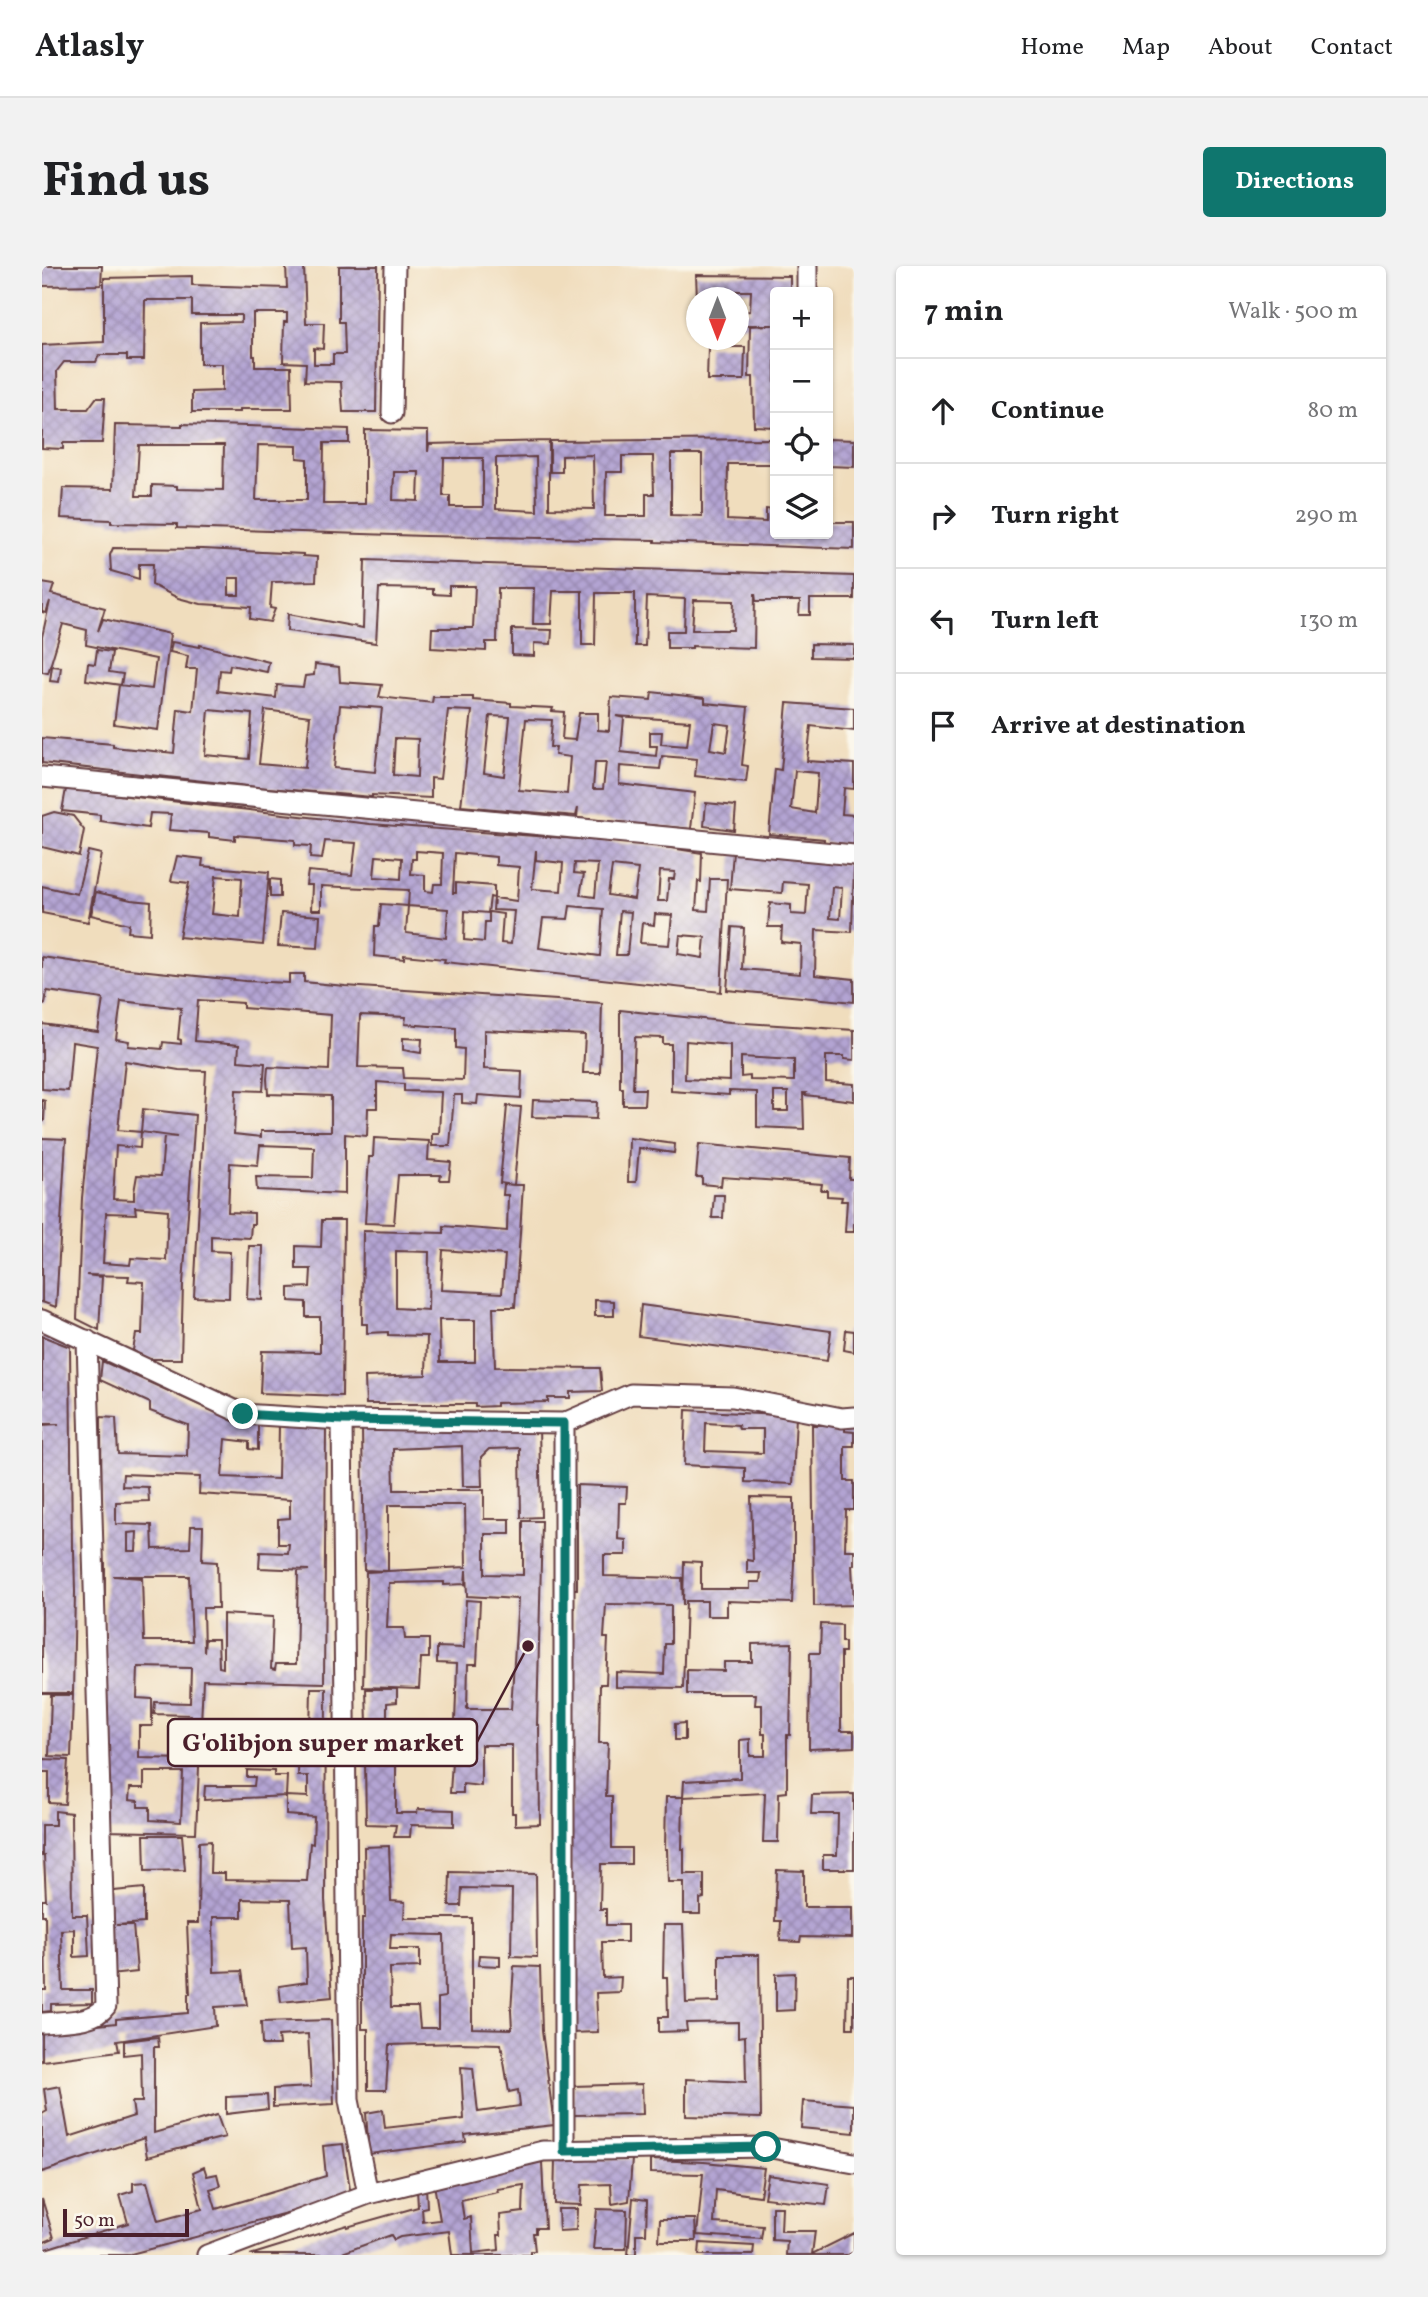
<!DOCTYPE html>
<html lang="en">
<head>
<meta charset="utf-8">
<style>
	:root { --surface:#fff; --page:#f2f2f2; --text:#202124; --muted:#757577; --line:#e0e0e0; --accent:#0f766e }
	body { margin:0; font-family:Vollkorn,serif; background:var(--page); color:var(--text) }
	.controls { position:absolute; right:21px; top:21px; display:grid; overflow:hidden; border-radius:7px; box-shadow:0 2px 5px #0004 }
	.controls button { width:63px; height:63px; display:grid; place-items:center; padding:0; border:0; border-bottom:2px solid var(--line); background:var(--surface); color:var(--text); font:35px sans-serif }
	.compass { position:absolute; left:644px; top:21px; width:63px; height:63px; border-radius:50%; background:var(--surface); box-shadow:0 2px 5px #0004; rotate:180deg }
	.scale { position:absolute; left:21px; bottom:18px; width:126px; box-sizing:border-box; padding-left:7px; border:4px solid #4a1f2b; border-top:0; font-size:19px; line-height:24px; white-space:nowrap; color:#4a1f2b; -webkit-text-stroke:5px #fbf7ec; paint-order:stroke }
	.stop { position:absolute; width:21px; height:21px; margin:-16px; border:5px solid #0f766e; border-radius:50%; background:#fff }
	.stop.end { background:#0f766e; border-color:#fff; box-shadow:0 2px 7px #0008 }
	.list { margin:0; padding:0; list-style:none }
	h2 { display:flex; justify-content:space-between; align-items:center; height:91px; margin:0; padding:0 28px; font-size:30px }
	h2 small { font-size:23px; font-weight:400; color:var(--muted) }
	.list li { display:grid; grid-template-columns:46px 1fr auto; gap:21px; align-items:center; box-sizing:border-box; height:105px; padding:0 28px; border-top:2px solid var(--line) }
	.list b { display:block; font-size:26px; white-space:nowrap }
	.list em { font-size:23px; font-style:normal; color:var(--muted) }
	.icon { flex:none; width:38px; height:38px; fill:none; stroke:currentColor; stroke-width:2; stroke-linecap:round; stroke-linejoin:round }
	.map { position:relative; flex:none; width:812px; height:1989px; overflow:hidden; border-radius:7px }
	header { display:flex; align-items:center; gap:42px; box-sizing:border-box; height:98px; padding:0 35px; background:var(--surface); border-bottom:2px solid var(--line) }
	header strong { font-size:33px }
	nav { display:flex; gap:38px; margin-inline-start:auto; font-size:24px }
	.intro { display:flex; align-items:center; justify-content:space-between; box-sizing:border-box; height:168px; padding:0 42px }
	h1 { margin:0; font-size:49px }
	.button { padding:18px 32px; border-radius:7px; background:var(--accent); color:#fff; font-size:24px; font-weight:700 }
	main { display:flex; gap:42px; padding:0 42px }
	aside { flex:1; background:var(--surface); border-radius:7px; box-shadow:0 2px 5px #0004 }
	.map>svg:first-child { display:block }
	.building { fill:url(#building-cross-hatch); fill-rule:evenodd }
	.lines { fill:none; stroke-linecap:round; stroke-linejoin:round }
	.minor-casing { stroke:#633c41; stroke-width:23 }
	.minor { stroke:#fff; stroke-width:19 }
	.route { stroke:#0f766e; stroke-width:9 }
	.leader { fill:none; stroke:#4a1f2b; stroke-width:2.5 }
	.callout-dot { fill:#4a1f2b; stroke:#fbf7ec; stroke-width:2.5 }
	.callout { fill:#fbf7ec; stroke:#4a1f2b; stroke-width:2.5 }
	.callout-label { font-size:26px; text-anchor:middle; font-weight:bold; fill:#4a1f2b }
</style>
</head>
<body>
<header>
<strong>Atlasly</strong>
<nav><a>Home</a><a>Map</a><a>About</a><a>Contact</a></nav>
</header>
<div class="intro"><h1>Find us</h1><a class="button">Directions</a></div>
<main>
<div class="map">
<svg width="812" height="1989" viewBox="0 0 812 1989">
	<defs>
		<pattern id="building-cross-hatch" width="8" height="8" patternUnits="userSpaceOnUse" patternTransform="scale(1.75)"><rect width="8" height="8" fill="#b3a4d3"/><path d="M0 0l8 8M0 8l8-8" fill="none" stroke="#9485ab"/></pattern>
	</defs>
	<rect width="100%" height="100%" fill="#fbf7ec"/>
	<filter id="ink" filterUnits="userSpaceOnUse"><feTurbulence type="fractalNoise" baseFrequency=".0143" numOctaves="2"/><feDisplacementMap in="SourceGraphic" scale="14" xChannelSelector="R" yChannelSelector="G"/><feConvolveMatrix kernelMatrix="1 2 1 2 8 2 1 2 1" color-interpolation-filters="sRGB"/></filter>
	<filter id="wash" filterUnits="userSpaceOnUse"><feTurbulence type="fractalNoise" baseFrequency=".00686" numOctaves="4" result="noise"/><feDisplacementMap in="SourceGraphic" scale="28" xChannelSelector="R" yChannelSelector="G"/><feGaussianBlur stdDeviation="1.57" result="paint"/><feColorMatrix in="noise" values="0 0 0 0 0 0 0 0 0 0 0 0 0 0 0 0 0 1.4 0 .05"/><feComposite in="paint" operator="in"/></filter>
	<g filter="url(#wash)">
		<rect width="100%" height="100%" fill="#f0ddbd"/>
		<g id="blocks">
			<path class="building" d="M0,0H60L59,19L0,20Z
				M244,0H262L264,57H282L281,83L272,82V98H291V88H303L302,56H297V0H336L334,146H301L299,116L263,115L264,97L241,96L242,56H245V47H211V90H213V101H249L250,143H198V146H150V126L180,125V98H158V57L199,56V49H150V34H103L102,94H85V89H57L54,96H22L15,105L16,143H46L54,132H63L60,177H21V183L0,182V79L62,76V12L150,10V19L245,22Z
				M654,9L748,10V26H733V161L712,160L711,111H707L708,60L731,59H696V46L708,45L709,25H675V32H655Z
				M666,81H703L702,114H665Z
				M140,158L307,163V177H282L281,238H323V164L386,165V186L387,178L507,175V242L552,243L551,189L520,190V206H508V175L728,173V184H733V198H686L685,254L724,256V243L733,244V268H786V256H812V283L613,276V274L383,270L135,262V258L69,257V254L19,252L21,222L71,223L73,159L140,160ZM97,179H182L181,224L135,223V220L110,219V230H94ZM216,179L255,180V192L265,193V234H214ZM629,188H660V250L629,249ZM580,190H611L612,228H604V250H563L564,206H580ZM494,191L495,245L454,243V192ZM402,192H441V241H408V230H401ZM352,206H377L376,235L351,234Z
				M786,173L812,174V201L786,200Z
				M71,282L161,283L261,288V290L275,291L274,315L230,316L228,342L233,343L228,356L208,353L209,341L159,338L136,332L110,319L111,298H97V313L69,305L68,289ZM187,312H197V329H187Z
				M323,294L812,310V333H768V349H757L758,335H714L713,327L712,382L650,380V382H625V365H642L643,333L605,331L603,380H593V327H554L553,379H540V325H511L509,358H491L492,322H456L455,376H444V385L389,382L390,362H431L433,320H407V329L391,328V323L337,322L334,377L245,365L246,348L321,362ZM652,334L692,335L691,364H650Z
				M0,317L12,319L9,328L63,342L56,365L61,353L128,368L116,464L72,458L77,419L110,423L114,393L44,379L45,364L21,358L6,407L0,406V371L8,335L4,347L0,346Z
				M470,363L510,364L509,378L492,377V390L470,389Z
				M130,376L158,381V379L227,396L225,406L188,399L187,405L178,404L176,425L234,432L235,419L261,421L263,410L272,409L273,398L297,401L298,416L340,419L337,431L390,437L391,431H431V434L469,437V440L511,442L510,445L522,446L520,473L533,474L537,447H556V464L567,465L569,431L609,434L610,426L663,432V437L706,441L700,499L706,500L704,516L653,510L655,493L620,490L618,503L578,500L577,518L653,527L649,563L535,552L536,542L534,550L419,540L430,445L406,444L398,513L389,512V532L330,529V531L215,521L0,497V472L71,478V481L132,487L136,443L151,445L155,403H144L146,390L128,386ZM298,439L340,442L333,506L292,502ZM167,444L210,448L207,493L163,489ZM223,444L268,450L263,502L217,498ZM448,450L468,451L462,510L442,507ZM574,450L648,455L645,480L619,478L620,466H608V480H615L614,490L579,486L582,452ZM484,453L510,454L508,481H514L513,489L528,491L525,528L477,524ZM672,457L688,459L684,486L668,483ZM353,472L376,473L375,511L351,509ZM553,496H564L561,523H551Z
				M769,378L812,379V392L769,391Z
				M55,384L70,386L67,406L81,408L79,419L44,414L46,397L53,398Z
				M10,400L19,401L17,416L8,415Z
				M745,437L812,442V465L769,460L765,495L812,498V523L802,522L800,548L812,549V579L782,577V573L727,568L733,503L739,504ZM753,505L776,507L773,547L749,543Z
				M24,523L328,558L536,573L610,579L660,587L659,616L656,615L654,644L666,645L668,613H685L679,726L402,696L403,693L362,689V693L332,690L333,660H337L339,638L366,640L364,667L404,672L406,643L366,640L367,624L279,620V644H269L270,619H264L266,605L310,609L314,577L283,575L280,593L268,592L269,580L253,579V574L193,569V574L167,571V567L127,564L129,548L108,547L106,562L58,555V549L20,545ZM494,584V594L521,597L519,625L490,623ZM374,585L401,587L400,618H392L391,626L383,625V609L369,608L370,593H374ZM413,587L454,591V599L477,601L475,635L452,632L451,644L472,645L469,678L459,677L461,648L447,646V656H443L442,676L422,674L423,645L446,647L448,631L452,632V620L414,617V627H411ZM334,590L360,592L359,613L332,611ZM533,597L556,598L553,631L538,629L542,608L532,607ZM570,600L596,603L592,633L566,629ZM618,605L633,606L632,613H627L625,635H616ZM528,640L561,643L558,690L497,682L501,652L526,653ZM578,645L589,646L585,689H574ZM613,648L630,649L627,679L598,677L600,657L612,659ZM638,669L663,671L661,692L636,688Z
				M664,537L694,540L692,564L662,560Z
				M12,546L31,550L42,564L37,590L0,581V550Z
				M46,585L59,588L46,656L0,647V620L35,628Z
				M691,586L812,599L810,666L774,664L773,709L812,713V736L685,724L690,661L702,662L700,703L758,708L759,678L739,676L740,661H726L728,637L749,639V648L764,649L766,618L741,616L740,627L688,623ZM790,621L800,622L798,653L788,652Z
				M135,590L161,593L160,600L227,606L221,679L137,671L147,617L129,615ZM174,610L200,612L198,651L170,648Z
				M228,613L238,614V631H228Z
				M54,626L89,634L109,636L108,668L86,666L87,658L49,649Z
				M239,647L278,650L276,682L236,680Z
				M0,691L68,701L203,715L247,717V708H262V716L303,720L560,737L558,807H541L543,769L442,764V803L480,805L479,832L436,829L435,838L420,837V829H412L408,880H390V868H397L399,826L362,825V818L335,816V842H326L325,870L303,868V928L215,924L214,911L271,912L272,881L218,879L216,899L188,897L186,946L212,947V958H209L208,972L169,970V985L188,986L187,1032L152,1031L164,805L137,804L83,795L76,864L99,866L98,882L74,880L71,933L92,934V926L95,909L119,910L122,870L135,871L99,866L101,843L153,849L141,1018L139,1093H103L91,1084L94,1068H100L102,1016L86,1015L87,1010L44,1009L60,1011L57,1064L35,1053L40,932L55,780L30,776L26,825L0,823V758L56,766L61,733L5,725L3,738L0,737ZM156,734L201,737V742L289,749L287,804L226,801L225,813L226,828L289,830V865H219V871L192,868L194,824L221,825L223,797L196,795L197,779L153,775ZM79,735L139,742L136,773L139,774V778L121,776L120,783L86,780L87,775L74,773ZM318,749L364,751L363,758L414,762V782L422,783L421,814L362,812L361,802L316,801ZM93,941L126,944L124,994L89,992L88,999L61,997L64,947L94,948Z
				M578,744L688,756L812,764V794L802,793V790H784V816L812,818V835L763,829L764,827H761L762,863L715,861V826L687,825V829L629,825V778H621V772L593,771L591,823H603L602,839H581V822H578ZM644,775L688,779V815L643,813ZM699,791L752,794V815L708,814V810L699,811ZM732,826H746V845H732Z
				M361,772L380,773L379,787L361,784Z
				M0,834L3,835L2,855L0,854Z
				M491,834L555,836L554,853L490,851Z
				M465,840L479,841L472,919H481L478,967L473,1041H451L453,1101L558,1102L560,1125L528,1126V1132H506V1136L454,1137V1140L433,1141V1138H324L323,1111L384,1109L385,1070L346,1069V1066L325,1067V1058H320L321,965L402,967V960L465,965L466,929H461L462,918L472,919L458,917ZM401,984L463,989L460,1027L399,1024ZM354,985L387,986L386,1044L354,1042ZM397,1054H433V1096H398Z
				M0,872L24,873L14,1041L0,1036Z
				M332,872L387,875L386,894L409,896L407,914H398L399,909H356L352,958L323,957L327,891H331Z
				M587,872L633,878L632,887L597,882L594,916H586Z
				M657,878L808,892L807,913H812V966H803L805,935H799L800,931L785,930V924H779L780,918L680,911L679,920L660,918V911H654Z
				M672,929H682L681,952H670Z
				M280,954H302L300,1130L218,1127L220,1085L278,1086V1051H264V1036L247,1035V1022L268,1021L269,1003H254V980L279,981Z
				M207,980H221L220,1034L205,1033Z
				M553,1034L572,1035V1050H553Z
				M599,1039L789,1065L785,1095L596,1070Z
				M804,1064L812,1065V1086L802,1084Z
				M0,1070L28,1081L30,1284H32L33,1326L31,1427H0V1159L17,1158H0Z
				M60,1095L162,1141L216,1157V1184L207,1183V1176L183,1173L180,1211L236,1213L237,1159L284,1160L282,1417L161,1414L154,1567L63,1565V1297H60L59,1151L74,1152L76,1188L145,1190L146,1159L108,1145V1137L58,1114ZM81,1208L158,1211L157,1228L248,1234V1252L236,1253V1278H247L246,1287L218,1286L217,1302L267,1304L256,1305L254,1398H234L233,1404L229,1403L231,1351L181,1348V1402L177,1401L176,1373H163L162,1386L161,1342H176L175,1296L160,1295L161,1260H149L148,1282L111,1283L110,1259L74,1258V1236L107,1235L106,1221L80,1220ZM95,1266L94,1285H86V1267ZM71,1310H147L150,1375H102L100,1312ZM96,1401L149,1402L148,1437L113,1436L112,1448L148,1449L147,1493L97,1492V1460H110V1433L95,1432ZM102,1506H141L139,1556L108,1554V1541H96V1535L87,1534L88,1522H102Z
				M644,1144L754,1150L751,1218L703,1216V1202L642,1199ZM664,1157L696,1159L697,1163H721V1187L663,1185Z
				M770,1159H803V1165L812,1166V1180H803V1215H812V1244H804L803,1284H812V1299H810L812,1339L772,1340Z
				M497,1161L499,1251L479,1252L478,1182L447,1183L439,1191L440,1220H421L420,1180L351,1183L352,1224H442V1253H468V1268H443V1308L481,1309V1255H500L495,1459H497L498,1558L473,1559V1547H470V1479H439V1520L421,1518V1527H408L410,1495L422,1496L421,1458L413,1457L415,1398L395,1397V1381L422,1382L424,1334L438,1335L435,1398H426L425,1443H469L476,1333L425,1330L424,1304L423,1318L402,1319V1316L347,1317L345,1362H362L363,1373H387V1392H379L377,1423L321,1421L324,1306L346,1305L424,1301L423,1239H346V1305L322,1304L320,1162Z
				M535,1219L585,1221L584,1237H577L576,1273L584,1274V1289H562V1310L640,1312L641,1339L642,1295L659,1296V1323H708V1316H718L719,1307H705V1294L711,1295L709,1231L752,1232V1297L750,1337L685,1335V1350H665V1335H644L641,1422L574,1421V1406L622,1408L623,1378H629V1339L564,1338L562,1372H566L564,1418H558L557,1477H566L564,1530H570V1582H589V1598H559L558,1643H564V1659H585V1676H560L561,1712L579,1711L578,1726L554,1727L556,1766L528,1767V1371H532V1323H535Z
				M779,1358L800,1359V1376H803V1386H799V1465H812V1481L767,1483L768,1387H778Z
				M750,1377L748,1469H745V1526L737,1527L736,1576H721L723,1527L641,1531L642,1515L698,1512V1474L708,1473V1490H723V1468H720V1439H713L714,1428H645V1404L682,1405V1396H710V1378Z
				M269,1422H284L283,1634L290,1731L239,1736L237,1720L265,1716L264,1681L250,1682L248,1634L200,1633V1651H171L172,1706L200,1705L205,1739L173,1741L174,1760L75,1775L77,1785L0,1795V1765L74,1757V1753L146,1747V1728H148L145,1657H156L157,1576L169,1575L168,1607H183V1614L265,1615L268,1577L271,1578L272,1551L244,1549V1530L266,1531V1510H256L257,1468H268Z
				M324,1423H355V1436L345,1437V1457H351V1494H354V1547H375L376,1543L412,1544V1560L369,1559L368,1571H352L354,1559L324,1558L323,1494H326Z
				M9,1429H31L29,1491L7,1490Z
				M643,1457V1474H633V1458Z
				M0,1493L26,1494L23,1538L7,1537V1506H0Z
				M205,1504L232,1505V1510H245L244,1530L162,1534L163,1520H212L213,1511H205Z
				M812,1528V1603H781V1589H795L796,1548H769L770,1529Z
				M624,1531H641L640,1583H642V1608H662V1632L658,1633V1648H642V1616H626L625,1583H623Z
				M13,1545L29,1547L30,1649H45L47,1690L32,1691V1663L19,1664L21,1724H50V1737L9,1738V1745L0,1746V1724H4L3,1649H0V1634H4L2,1590H0V1559H13Z
				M102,1569H140L143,1604L103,1605Z
				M347,1580L349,1635L363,1636L362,1652H430V1762L470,1763L469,1745L472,1700L498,1701L500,1765L512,1859L423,1869L424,1876L327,1888L324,1847L341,1844L343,1862L422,1853L419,1801L431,1802L436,1846L478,1840L476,1824L467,1826L459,1778L417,1777L347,1779L344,1824H326V1763H320V1652H323L322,1581ZM349,1668L402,1669L403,1731L396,1732V1762H378L376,1741H349L348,1702L378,1701V1683H348Z
				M735,1604L762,1605V1641H810V1672L759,1671L758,1676L738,1675L739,1655H733Z
				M408,1606L494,1608L495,1691L469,1690L470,1623L420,1622L419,1640H407Z
				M102,1622V1657L74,1659H91L95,1706L68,1709L62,1626Z
				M622,1659H641L644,1737L677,1736V1689H717L719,1852L644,1850V1813L704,1816L703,1770L696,1771V1756L644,1757L645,1765L617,1766V1751H626L625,1711H621Z
				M437,1689L458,1690V1700L436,1699Z
				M753,1707L752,1744L734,1745V1708Z
				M806,1710H812V1762H805Z
				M289,1754L292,1838L231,1841V1823L269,1821L266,1768L236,1770L237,1779H220L219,1756Z
				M116,1771L117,1781H112V1867L175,1849L183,1871L105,1891L102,1872L0,1906V1848L5,1845L2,1823L18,1820L27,1871L92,1850L90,1836H100L99,1787L82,1789V1775Z
				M600,1818L601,1848L532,1849L531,1820Z
				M225,1829L226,1843L184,1848V1831Z
				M761,1835L812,1839V1867L759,1862Z
				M301,1878L309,1930L85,1989H0V1984L86,1957L78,1929L91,1925V1917L105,1916L116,1955L160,1943L151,1906L162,1901L165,1910L175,1908L178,1920L168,1923L174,1943L284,1910L281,1880Z
				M513,1893H590L587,1935L570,1938L569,1918L540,1919L539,1939L512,1938Z
				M608,1894L662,1896L722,1902L718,1930L674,1924L672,1957L721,1960L719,1973L655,1969L661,1908L608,1907Z
				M500,1896L503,1962H494V1967H491L493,1985H488V1989H410L407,1965L358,1971L352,1974L349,1969L295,1989H208L305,1959V1961L376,1941L375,1923L384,1921L385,1941L380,1942L381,1956L398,1954L392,1918L450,1903ZM482,1919L481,1946L458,1949L459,1969H456L457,1984L431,1987L429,1951L422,1953L419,1934L456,1926L455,1923Z
				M726,1909L787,1918L784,1939L722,1932Z
				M591,1932L605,1934L604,1968H594V1989H586Z
				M0,1933L12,1972L0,1977Z
				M730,1941H740L739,1965H773L770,1988L812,1967V1986L806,1989H744L745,1975L730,1974Z
				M516,1943H535L534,1964L517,1965Z
				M555,1943L585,1944L584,1983H551Z
				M618,1953H653L654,1975H617Z
				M658,1977L712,1980L711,1989H657Z"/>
		</g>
	</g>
	<g filter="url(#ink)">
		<use href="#blocks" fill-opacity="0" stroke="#633c41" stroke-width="2"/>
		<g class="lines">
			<defs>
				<path id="minor" d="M765,0V26
					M350,147L353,0
					M0,511L812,589
					M0,1054L201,1148L300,1154L522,1157L589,1128L691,1131L800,1152L812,1151
					M300,1154L307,1834L326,1928
					M522,1157V1885
					M0,1757C20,1755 52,1757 64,1740L45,1074
					M165,1989L326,1928L501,1885L724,1881L812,1897"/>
			</defs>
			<use href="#minor" class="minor-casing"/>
			<use href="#minor" class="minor"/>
		</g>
	</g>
	<g class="lines" filter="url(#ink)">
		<path class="route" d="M201,1148L300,1154L522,1157V1885L724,1881"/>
	</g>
	<path class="leader" d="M486 1380L435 1476"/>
	<circle class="callout-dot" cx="486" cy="1380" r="7"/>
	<rect class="callout" x="126" y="1453" width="309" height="47" rx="7"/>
	<g class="callout-label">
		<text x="281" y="1485">G'olibjon super market</text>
	</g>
</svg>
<div class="controls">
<button>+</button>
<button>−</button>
<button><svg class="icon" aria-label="locate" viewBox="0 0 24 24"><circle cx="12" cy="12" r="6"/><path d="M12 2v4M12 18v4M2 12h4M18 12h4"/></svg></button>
<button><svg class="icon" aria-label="layers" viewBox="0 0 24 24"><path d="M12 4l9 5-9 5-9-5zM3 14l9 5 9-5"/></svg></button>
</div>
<svg class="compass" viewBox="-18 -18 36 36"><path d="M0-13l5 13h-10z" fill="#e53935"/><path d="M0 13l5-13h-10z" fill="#757577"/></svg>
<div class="scale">50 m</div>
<div class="stop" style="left:724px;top:1881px"></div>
<div class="stop end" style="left:201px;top:1148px"></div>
</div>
<aside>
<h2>7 min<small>Walk · 500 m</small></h2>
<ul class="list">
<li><svg class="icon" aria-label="ahead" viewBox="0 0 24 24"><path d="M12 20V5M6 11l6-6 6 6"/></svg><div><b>Continue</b></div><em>80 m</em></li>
<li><svg class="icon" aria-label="right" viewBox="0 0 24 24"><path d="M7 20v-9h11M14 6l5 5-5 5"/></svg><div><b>Turn right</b></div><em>290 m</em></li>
<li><svg class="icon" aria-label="left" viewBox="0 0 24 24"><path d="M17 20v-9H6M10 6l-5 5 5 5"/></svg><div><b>Turn left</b></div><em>130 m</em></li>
<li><svg class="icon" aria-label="arrive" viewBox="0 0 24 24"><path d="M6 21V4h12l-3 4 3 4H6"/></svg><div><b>Arrive at destination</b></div></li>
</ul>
</aside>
</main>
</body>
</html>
